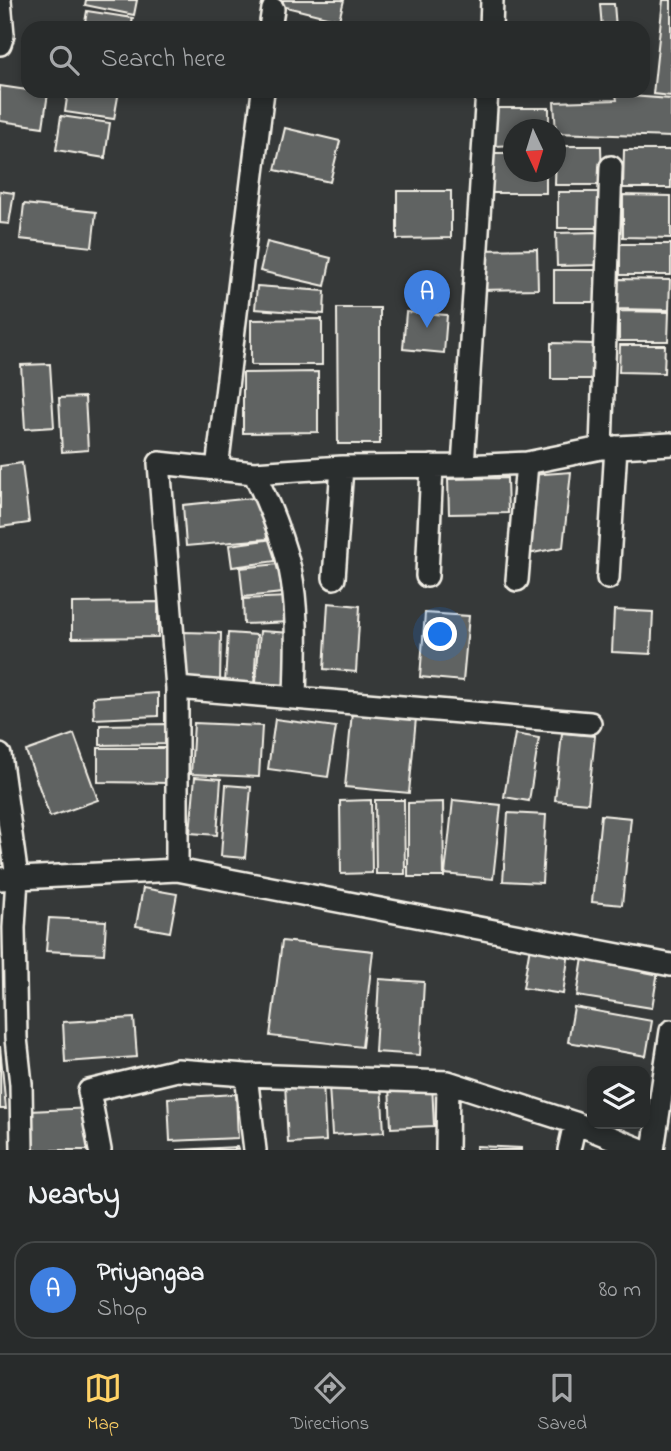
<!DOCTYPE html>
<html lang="en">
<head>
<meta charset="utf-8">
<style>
	:root { --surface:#282b2b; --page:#303333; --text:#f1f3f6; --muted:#a5a7a9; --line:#444747; --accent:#ffd166 }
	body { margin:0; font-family:"Indie Flower",sans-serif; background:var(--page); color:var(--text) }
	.controls { position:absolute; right:21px; bottom:21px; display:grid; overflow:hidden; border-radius:14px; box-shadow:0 4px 10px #0003 }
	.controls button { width:63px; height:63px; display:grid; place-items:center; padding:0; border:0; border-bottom:2px solid var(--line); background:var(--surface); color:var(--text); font:35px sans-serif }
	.compass { position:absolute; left:503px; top:119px; width:63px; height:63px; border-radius:50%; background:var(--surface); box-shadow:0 4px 10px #0003; rotate:176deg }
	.you { position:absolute; left:441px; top:635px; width:24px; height:24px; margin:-18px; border:5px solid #fff; border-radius:50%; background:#1a73e8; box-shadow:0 0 0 10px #1a73e833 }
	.badge { display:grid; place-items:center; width:46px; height:46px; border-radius:50%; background:var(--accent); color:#fff; font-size:23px; font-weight:700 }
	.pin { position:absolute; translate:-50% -58px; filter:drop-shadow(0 2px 4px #0008) }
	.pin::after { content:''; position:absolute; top:37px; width:24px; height:21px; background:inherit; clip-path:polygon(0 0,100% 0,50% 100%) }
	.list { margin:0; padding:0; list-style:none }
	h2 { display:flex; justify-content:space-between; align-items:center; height:91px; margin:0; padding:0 28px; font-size:30px }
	h2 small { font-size:23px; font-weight:400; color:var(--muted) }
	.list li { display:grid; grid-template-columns:46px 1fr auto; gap:21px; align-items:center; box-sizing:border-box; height:98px; margin:0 14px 14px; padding:0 14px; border:2px solid var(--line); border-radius:21px }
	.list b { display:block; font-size:26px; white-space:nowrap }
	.list p { margin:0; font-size:23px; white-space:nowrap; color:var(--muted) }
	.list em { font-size:23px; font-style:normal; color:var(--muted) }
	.icon { flex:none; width:38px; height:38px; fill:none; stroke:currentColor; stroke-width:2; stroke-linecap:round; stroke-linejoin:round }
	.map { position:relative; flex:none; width:671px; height:1150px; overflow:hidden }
	.search { position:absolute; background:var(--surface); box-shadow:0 4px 10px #0003; left:21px; right:21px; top:21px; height:77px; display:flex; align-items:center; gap:18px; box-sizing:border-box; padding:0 24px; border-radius:21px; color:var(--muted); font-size:26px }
	.sheet { height:203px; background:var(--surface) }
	nav { display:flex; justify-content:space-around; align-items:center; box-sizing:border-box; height:98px; border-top:2px solid var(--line); background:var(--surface); font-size:19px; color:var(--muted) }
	nav a { display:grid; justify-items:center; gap:4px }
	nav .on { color:var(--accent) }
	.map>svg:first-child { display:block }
	.building { fill:#616362; stroke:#f4f1e8; stroke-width:2 }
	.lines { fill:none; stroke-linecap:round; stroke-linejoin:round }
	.street-casing { stroke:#f4f1e8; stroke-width:26 }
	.street { stroke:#2a2d2e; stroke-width:21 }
</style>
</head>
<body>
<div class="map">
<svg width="671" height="1150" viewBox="0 0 671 1150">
	<rect width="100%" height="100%" fill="#363939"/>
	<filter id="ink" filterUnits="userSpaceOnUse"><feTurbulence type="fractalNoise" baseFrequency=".0143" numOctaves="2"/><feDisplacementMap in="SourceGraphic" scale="14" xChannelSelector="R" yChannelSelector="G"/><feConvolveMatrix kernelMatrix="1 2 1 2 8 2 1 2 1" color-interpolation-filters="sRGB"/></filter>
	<g filter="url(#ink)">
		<path class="building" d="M86,0H137L134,15L85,5Z
			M283,0H344L339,20L282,6Z
			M663,0H671V96L653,94Z
			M600,4H614L616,28H602Z
			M87,11L133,18L131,28H84Z
			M0,86L48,93L43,127L0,121Z
			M68,91H119L114,119L65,112Z
			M304,91H331V96Z
			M404,91H441L440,95Z
			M616,95L671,99V137L556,133L554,102L617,100Z
			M495,108H549V130H514V145L495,146Z
			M61,116L110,123L105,158L56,150Z
			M285,128L340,141L330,182L275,170Z
			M556,146H601L602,185H555Z
			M624,150H671V188H623Z
			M490,153H514V172H546V193H491Z
			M0,191L14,193L9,224L0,223Z
			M397,191H451V238L397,239Z
			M558,192H603V228H558Z
			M623,195L671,196V238L623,237Z
			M24,204L96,212L92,247L20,239Z
			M599,232V265L557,266L556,233Z
			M267,242L331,258L325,286L260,271Z
			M620,244H671V275H620Z
			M537,249L538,289L480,290V250Z
			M554,270H596V302H554Z
			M618,279L670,280L669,310L618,309Z
			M257,286L325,291L324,314L255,309Z
			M337,308H380V444H338Z
			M619,311L669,312L668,341H619Z
			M406,312L447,315L444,353L403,349Z
			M322,319V365H251V320Z
			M551,343L593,344L592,379H551Z
			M620,345H665L664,373L619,372Z
			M50,364L54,427L25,429L21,365Z
			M318,372V432L243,433V373Z
			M85,397L88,450L62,452L59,398Z
			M22,463L29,523L0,527V466Z
			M571,472L563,547L528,554L530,475Z
			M507,478L508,513L449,514L448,479Z
			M263,497L267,539L186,546L183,505Z
			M273,539L276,561L232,567L229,545Z
			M278,564L282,593L243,597L240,568Z
			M289,597L291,622L244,624L243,599Z
			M158,602V637L72,638V603Z
			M328,603L360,606L356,672L324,669Z
			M614,610L653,612L651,654L612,652Z
			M425,613L469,616L463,681L420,677Z
			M260,631L292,633L288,685L256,683Z
			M183,632L221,633L220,684L182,683Z
			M228,633L257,635L254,685L225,683Z
			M158,693V716L94,719L93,697Z
			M352,712L416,718L409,793L345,787Z
			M275,719L336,727L328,777L268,769Z
			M194,723L262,726L259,777L191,774Z
			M168,724V744L100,745V725Z
			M562,733L595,736L588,803L555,800Z
			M74,734L98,800L50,817L26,751Z
			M515,734L539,738L529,801L504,797Z
			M98,748H169V783L98,782Z
			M195,777L221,779L217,835L190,833Z
			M226,785L251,787L245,858L221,856Z
			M371,800L372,873L341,874L340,801Z
			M375,800H404L405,874H376Z
			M453,800L501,805L493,879L445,874Z
			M443,802L444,877H408V803Z
			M508,813L546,815L542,883L503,881Z
			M601,815L631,818L622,905L592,902Z
			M143,888L177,894L170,932L136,926Z
			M49,918L106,921L104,954L46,951Z
			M282,941L373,951L362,1047L270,1036Z
			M530,946L569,952L563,994L523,988Z
			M583,958L658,971L652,1008L577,996Z
			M379,979L424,982L420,1055L375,1052Z
			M574,1007L652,1021L646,1056L568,1042Z
			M134,1018L137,1057L65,1062L63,1022Z
			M0,1046L6,1109H0Z
			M323,1081L326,1141L288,1143L285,1083Z
			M381,1083L384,1132L332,1135L329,1086Z
			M432,1083L434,1126L391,1128L389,1085Z
			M236,1094L238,1138L170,1141L168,1098Z
			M92,1108L95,1150H33L30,1111Z
			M476,1146L521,1148V1150H476Z
			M237,1147L238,1150H177Z"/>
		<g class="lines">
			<defs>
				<path id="street" d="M270,28L273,9
					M491,28L492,0
					M0,44L3,35L0,0
					M601,448L611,167
					M463,466L487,91
					M217,469L263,91
					M254,473C269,504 282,536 290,569C299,611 296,656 295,698
					M427,576L432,466
					M334,578L342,467
					M608,578L616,447
					M517,580L527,463
					M177,688L590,723
					M0,755L17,878L14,928L16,1038L21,1084L22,1150
					M177,870V688L159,463L254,473L342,467L463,466L527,463L601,448L671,444
					M0,879L177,870L671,965
					M100,1150L89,1091L177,1070L246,1075
					M255,1150L246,1075L448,1082L575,1123L642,1150
					M447,1150L448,1082
					M569,1150L575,1123
					M653,1150L671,1031"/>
			</defs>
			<use href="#street" class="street-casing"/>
			<use href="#street" class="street"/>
		</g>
	</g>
</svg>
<div class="controls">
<button><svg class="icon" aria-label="layers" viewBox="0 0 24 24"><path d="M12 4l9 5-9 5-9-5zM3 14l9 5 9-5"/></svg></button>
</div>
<svg class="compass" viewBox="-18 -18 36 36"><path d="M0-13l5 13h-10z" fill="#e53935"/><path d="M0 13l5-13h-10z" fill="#a5a7a9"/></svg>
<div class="you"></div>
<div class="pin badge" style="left:427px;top:328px;background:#3f7fe0">A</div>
<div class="search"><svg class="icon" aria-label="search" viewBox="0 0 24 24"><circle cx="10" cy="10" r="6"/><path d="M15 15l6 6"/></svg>Search here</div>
</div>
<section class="sheet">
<h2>Nearby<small></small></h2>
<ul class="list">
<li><span class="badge" style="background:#3f7fe0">A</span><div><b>Priyangaa</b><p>Shop</p></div><em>80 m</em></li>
</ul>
</section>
<nav>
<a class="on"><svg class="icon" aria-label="map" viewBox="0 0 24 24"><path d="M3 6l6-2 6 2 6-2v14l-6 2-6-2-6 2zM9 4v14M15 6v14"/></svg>Map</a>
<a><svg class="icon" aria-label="directions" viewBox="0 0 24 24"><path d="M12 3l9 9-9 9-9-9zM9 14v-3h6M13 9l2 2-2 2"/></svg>Directions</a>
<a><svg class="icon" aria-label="saved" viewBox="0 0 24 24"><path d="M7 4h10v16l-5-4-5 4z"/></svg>Saved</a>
</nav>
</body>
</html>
